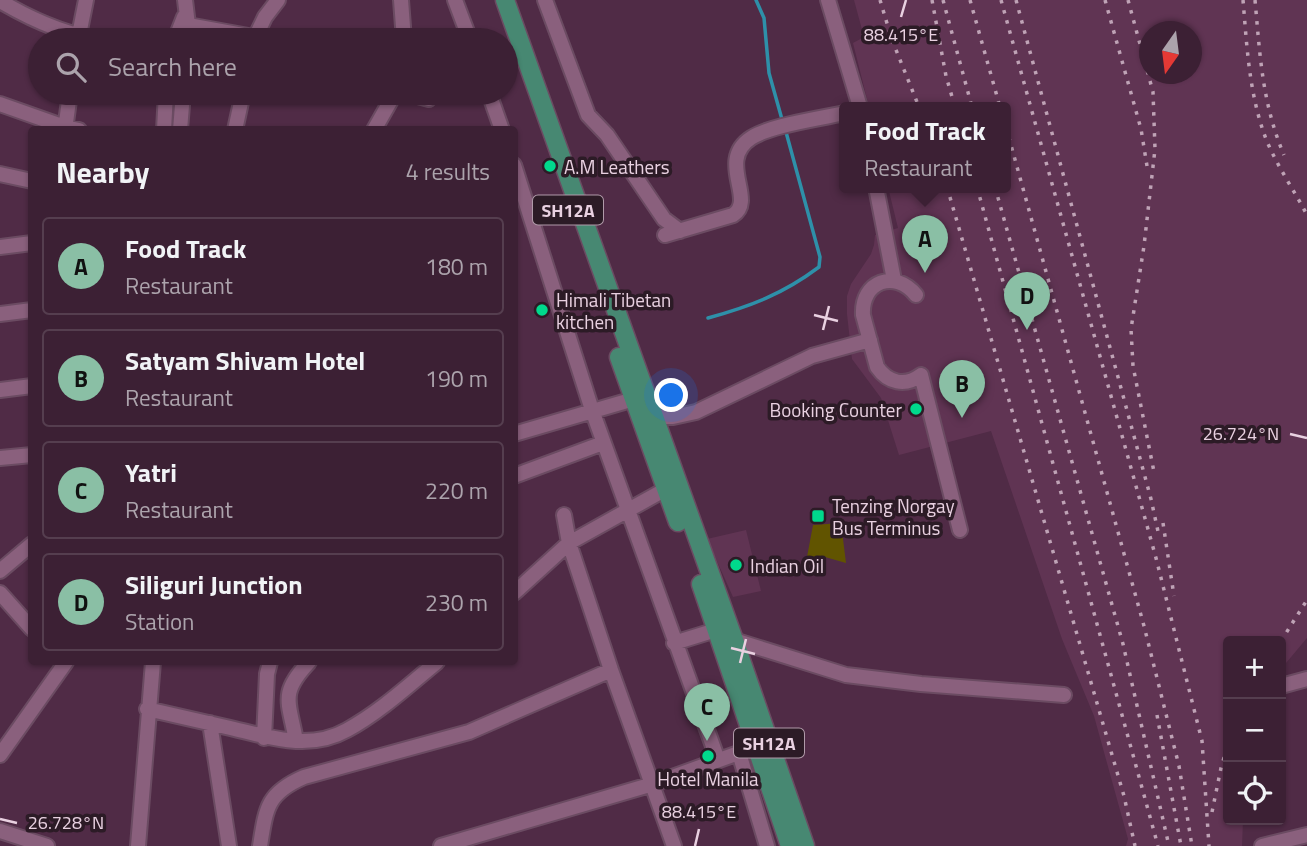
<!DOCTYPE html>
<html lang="en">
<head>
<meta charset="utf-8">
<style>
	:root { --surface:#3c2034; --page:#43283c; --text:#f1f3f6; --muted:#aca3ac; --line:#553e4f; --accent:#8abfa5 }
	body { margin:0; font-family:"Titillium Web",sans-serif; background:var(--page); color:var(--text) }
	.controls { position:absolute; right:21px; bottom:21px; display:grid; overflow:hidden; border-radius:7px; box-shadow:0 2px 5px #0004 }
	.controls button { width:63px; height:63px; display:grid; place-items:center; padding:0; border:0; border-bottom:2px solid var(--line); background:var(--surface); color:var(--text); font:35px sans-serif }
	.compass { position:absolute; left:1139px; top:21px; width:63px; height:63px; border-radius:50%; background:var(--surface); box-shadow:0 2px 5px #0004; rotate:194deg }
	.you { position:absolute; left:672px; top:396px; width:24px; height:24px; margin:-18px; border:5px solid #fff; border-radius:50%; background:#1a73e8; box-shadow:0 0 0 10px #1a73e833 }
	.badge { display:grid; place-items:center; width:46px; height:46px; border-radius:50%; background:var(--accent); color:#111; font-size:23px; font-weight:700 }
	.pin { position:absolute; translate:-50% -58px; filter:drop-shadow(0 2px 4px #0008) }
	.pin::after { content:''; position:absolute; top:37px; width:24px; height:21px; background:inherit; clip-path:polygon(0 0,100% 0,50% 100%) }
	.popup { position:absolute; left:839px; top:102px; width:172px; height:91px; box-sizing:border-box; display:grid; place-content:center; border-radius:7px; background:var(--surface); filter:drop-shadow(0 2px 5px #0005); font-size:23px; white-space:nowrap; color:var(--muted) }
	.popup b { font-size:26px; color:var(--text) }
	.popup::after { content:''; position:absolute; left:50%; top:100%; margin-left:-14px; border:14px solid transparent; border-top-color:var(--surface) }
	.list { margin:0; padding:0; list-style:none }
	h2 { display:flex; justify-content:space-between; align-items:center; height:91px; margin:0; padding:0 28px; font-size:30px }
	h2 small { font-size:23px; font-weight:400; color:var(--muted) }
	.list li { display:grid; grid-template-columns:46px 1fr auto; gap:21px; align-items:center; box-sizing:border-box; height:98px; margin:0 14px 14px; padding:0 14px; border:2px solid var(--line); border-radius:7px }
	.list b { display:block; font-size:26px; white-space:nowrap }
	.list p { margin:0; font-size:23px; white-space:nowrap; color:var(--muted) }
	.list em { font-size:23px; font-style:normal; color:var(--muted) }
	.icon { flex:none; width:38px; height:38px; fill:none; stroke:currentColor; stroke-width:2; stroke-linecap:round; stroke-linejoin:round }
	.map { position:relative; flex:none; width:1307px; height:846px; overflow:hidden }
	.search { position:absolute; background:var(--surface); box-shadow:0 2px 5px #0004; left:28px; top:28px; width:490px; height:77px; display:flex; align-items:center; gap:18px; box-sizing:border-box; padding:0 24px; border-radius:38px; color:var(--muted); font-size:26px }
	.panel { position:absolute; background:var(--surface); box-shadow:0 2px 5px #0004; left:28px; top:126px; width:490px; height:539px; border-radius:7px }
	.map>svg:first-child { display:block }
	.built { fill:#603453; fill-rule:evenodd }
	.green { fill:#615400 }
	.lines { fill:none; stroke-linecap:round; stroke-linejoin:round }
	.stream { stroke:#2e90a9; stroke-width:3.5 }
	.minor-casing { stroke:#6b4b62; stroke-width:18 }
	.major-casing { stroke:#6b4b62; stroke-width:21 }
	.minor { stroke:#8a607d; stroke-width:14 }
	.major { stroke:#478872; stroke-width:18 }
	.rail { stroke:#bfa3b6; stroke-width:3.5; stroke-dasharray:3.5 7; stroke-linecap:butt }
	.ticks { fill:none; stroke:#e9d1e1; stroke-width:2.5 }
	.poi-dot { fill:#00d98c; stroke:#2c1b26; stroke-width:2.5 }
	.labels { text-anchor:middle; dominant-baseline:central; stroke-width:7; stroke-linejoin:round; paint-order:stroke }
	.shield { fill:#2c1b26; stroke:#b09aa9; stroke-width:2 }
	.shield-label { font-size:18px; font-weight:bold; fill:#e9d1e1 }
	.poi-label { font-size:19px; fill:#e9d1e1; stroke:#2c1b26; text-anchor:start }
	.ticks-label { font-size:18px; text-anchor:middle; fill:#e9d1e1; stroke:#2c1b26; stroke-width:7; stroke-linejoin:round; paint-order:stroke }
</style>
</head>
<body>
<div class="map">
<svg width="1307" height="846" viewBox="0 0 1307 846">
	<rect width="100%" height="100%" fill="#502b46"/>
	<path class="built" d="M854,0H1307V638L1281,669V641H1228V820H1243L1242,846H1126L1128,839L1094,716L1062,639L991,431L899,455L881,398L852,359L847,314V296L851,284L871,254L874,245L875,235L898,228L888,187H1006V107H869L853,43L864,37ZM1150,32H1192V74H1150Z
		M746,530L761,591L733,597L707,539Z"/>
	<path class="green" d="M841,523L846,563L825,557H807L813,525Z"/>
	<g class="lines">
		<path class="stream" d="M756,0L764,18L769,73L783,123
			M708,318C751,306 783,294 819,267L820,257L786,132"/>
		<defs>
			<path id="minor" d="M185,0L188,25L186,40
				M401,0L404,40
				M455,0L470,40
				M545,0L588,115L607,135L664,219L680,231
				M828,0L860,107
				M0,1C32,20 65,35 102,40
				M188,25L254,37
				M78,40L86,0
				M175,40L184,17
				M254,40L265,17L278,0
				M407,93L429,99
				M489,93L502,130
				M0,104L65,127L79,130
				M65,130L70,93
				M164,130L166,93
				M180,130L183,93
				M235,130L243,93
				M374,130L395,93
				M514,165L592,410L718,760
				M0,174L32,181
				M876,187L894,280
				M665,235L733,215C757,200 716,161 751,138C771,125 819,119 844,113
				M0,247L32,243
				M916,295C895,269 861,281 863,315L877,367C888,383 905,387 921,375L960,530
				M0,314L32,310
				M0,390L32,386
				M654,417H673L696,412L812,356L870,340
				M514,434L634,399
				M0,458L32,455
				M514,476L603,443
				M564,515L569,543L611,670L674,846
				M0,571L32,544
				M0,593L32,629
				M514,593L569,543L666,489
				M734,640L846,675L921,684L1064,695
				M674,643L716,630
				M1281,686L1307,679
				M147,709C174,715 200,721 226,727C266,736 308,752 347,730C380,712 409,685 437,662
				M210,723L229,846
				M264,738L267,674L270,662
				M296,741C289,701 279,694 309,662
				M739,753L767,846
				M0,755L66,662
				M0,831L47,846
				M138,846L153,662
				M260,846C266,808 267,793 304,777L469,732L611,670
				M441,846L653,784L755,747
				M1262,846L1307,835"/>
			<path id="major" d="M505,0L734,640L805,846
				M619,357L678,522
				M701,584L790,846"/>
		</defs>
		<use href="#minor" class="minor-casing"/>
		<use href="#major" class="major-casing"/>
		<use href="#minor" class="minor"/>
		<use href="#major" class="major"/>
		<path class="rail" d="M880,0L892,40L919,107
			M932,0L946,76L955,107
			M943,0L972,107
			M970,0L1000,107
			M1001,0L1156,558L1202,741L1209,846
			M1016,0L1151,499L1159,536
			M1105,0L1141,129L1147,166
			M1128,0L1153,92L1155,149L1144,246L1131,329L1133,366L1154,472
			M1243,0C1247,47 1249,94 1266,139C1277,166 1294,190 1307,215
			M1255,0C1260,55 1262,103 1284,155
			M1006,127L1144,626L1179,766L1192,846
			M947,187L1124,796L1135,846
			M977,187L1158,846
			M995,187L1123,644L1169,846
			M1163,523L1174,596
			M1281,641L1307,600
			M1157,715L1181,846
			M1212,812L1221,768L1228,744"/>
	</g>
	<path class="ticks" d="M901,17L906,0M814,315L838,321M823,330L829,306M1290,434L1307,438M731,648L755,654M740,663L746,639M0,819L17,823M695,846L699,829"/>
	<g class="poi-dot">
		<circle cx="550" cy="166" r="7"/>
		<circle cx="542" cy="310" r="7"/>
		<circle cx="916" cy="409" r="7"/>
		<rect x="811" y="509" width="14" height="14" rx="3.5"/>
		<circle cx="736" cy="565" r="7"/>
		<circle cx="708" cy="756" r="7"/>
	</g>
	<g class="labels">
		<g class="shield">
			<rect x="533" y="195.5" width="70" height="29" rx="5"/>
			<rect x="734" y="728.5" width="70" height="29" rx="5"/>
		</g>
		<g class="shield-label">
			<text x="568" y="210">SH12A</text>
			<text x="769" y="743">SH12A</text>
		</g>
		<g class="poi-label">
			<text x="564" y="166">A.M Leathers</text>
			<text x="556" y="299">Himali Tibetan<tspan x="556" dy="22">kitchen</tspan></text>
			<text x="902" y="409" text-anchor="end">Booking Counter</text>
			<text x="832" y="505">Tenzing Norgay<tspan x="832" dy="22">Bus Terminus</tspan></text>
			<text x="750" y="565">Indian Oil</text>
			<text x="708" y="778" text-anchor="middle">Hotel Manila</text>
		</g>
	</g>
	<g class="ticks-label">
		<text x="901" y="41">88.415°E</text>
		<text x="1241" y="440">26.724°N</text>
		<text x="699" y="818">88.415°E</text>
		<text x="66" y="829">26.728°N</text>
	</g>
</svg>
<div class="controls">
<button>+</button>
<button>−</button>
<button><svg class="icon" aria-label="locate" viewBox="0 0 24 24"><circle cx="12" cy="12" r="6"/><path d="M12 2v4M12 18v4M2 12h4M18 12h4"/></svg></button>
</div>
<svg class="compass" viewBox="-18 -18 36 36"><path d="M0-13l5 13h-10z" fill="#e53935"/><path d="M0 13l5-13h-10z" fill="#aca3ac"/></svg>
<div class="you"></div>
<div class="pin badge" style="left:925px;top:273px">A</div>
<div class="popup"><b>Food Track</b>Restaurant</div>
<div class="pin badge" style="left:962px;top:418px">B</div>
<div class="pin badge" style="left:707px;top:741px">C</div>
<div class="pin badge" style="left:1027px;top:330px">D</div>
<div class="search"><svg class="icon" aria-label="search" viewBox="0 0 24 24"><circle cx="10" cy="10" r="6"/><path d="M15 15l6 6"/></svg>Search here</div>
<section class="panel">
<h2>Nearby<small>4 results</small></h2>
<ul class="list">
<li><span class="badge">A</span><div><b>Food Track</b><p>Restaurant</p></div><em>180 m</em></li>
<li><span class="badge">B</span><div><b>Satyam Shivam Hotel</b><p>Restaurant</p></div><em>190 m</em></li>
<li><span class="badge">C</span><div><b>Yatri</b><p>Restaurant</p></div><em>220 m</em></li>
<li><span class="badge">D</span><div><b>Siliguri Junction</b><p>Station</p></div><em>230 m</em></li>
</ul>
</section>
</div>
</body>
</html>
